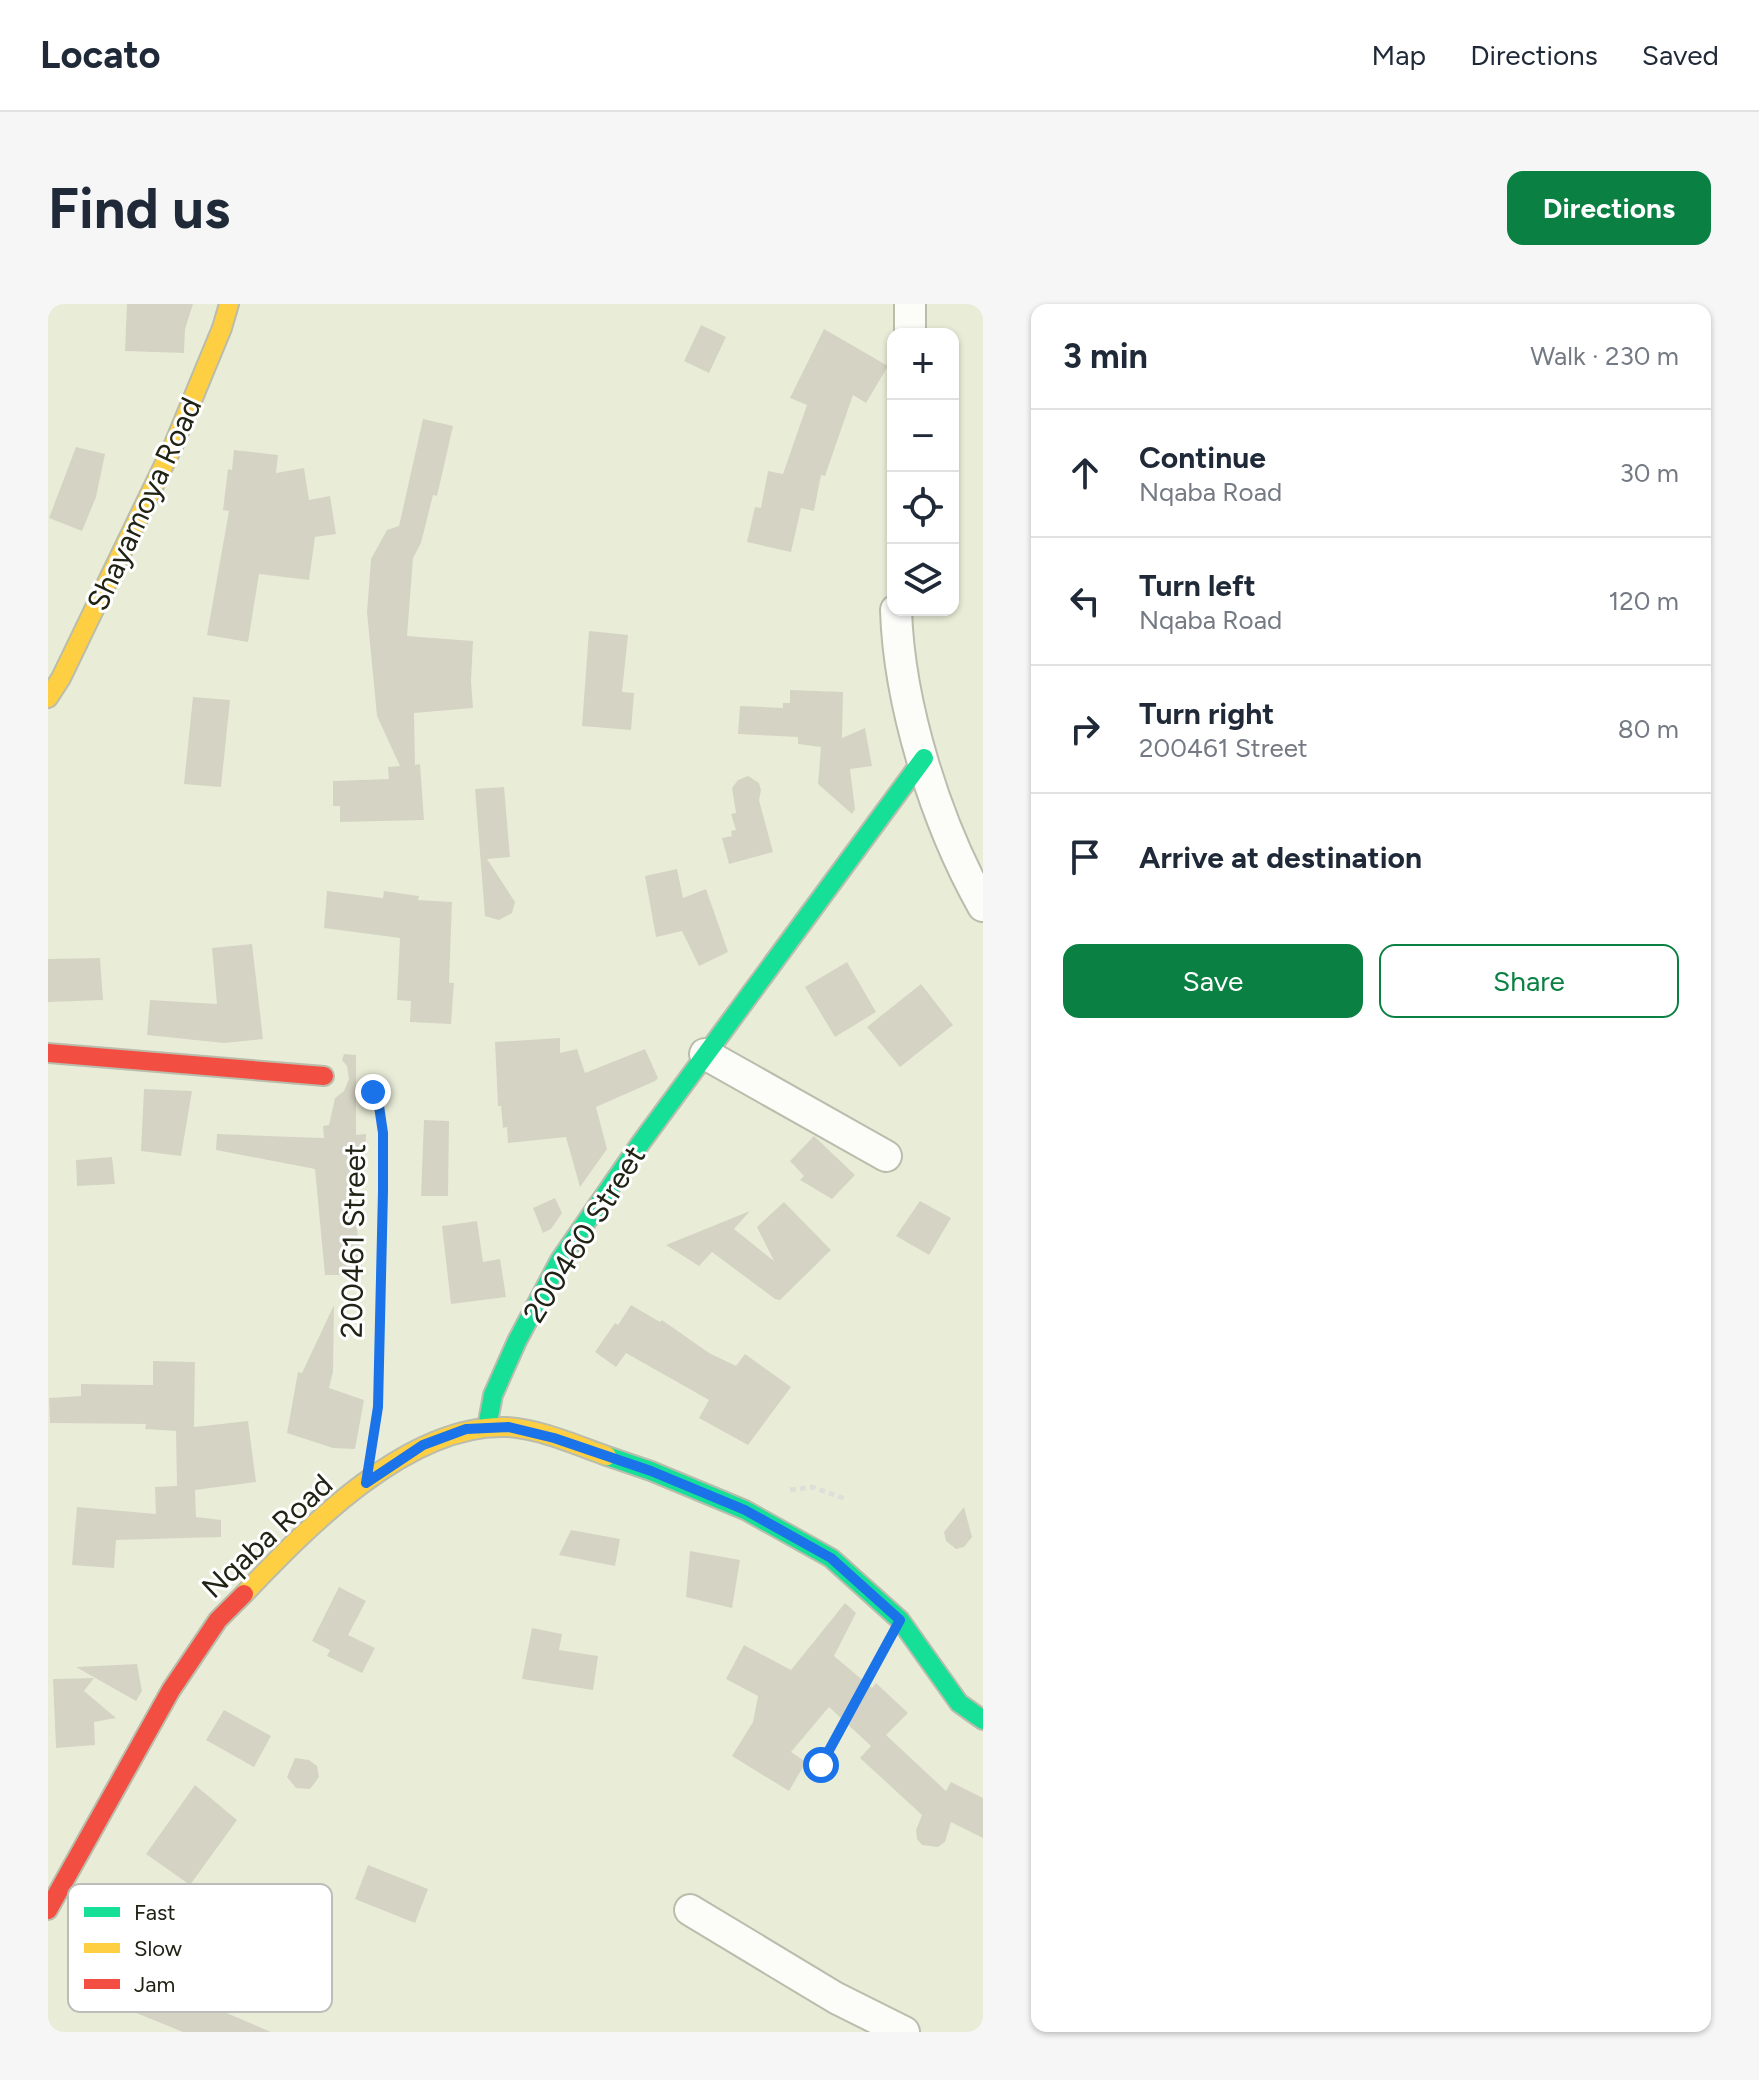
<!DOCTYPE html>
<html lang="en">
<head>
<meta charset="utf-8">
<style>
	:root { --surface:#fff; --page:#f6f6f7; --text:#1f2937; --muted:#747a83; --line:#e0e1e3; --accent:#0b8043 }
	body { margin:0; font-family:Figtree,sans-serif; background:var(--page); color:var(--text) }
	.controls { position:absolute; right:24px; top:24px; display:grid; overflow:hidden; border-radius:16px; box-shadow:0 2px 6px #0004 }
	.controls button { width:72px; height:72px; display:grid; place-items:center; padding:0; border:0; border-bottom:2px solid var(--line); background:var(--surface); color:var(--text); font:40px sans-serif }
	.stop { position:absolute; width:24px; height:24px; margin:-18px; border:6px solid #1a73e8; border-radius:50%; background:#fff }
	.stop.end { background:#1a73e8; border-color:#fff; box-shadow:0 2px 8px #0008 }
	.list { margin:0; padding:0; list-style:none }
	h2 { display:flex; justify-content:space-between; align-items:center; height:104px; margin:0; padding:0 32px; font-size:34px }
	h2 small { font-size:26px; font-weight:400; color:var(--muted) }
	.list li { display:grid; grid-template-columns:52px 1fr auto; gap:24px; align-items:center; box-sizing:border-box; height:128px; padding:0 32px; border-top:2px solid var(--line) }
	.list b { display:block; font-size:30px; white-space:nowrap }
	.list p { margin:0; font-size:26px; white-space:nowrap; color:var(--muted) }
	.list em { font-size:26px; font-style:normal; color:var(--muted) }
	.actions { display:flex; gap:16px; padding:24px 32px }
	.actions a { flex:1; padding:18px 0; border:2px solid var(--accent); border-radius:16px; text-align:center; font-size:28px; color:var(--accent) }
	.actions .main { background:var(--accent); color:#fff }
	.icon { flex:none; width:44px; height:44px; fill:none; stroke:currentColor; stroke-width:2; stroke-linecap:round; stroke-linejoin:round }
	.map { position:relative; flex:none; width:935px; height:1728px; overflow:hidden; border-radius:16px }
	header { display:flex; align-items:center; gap:48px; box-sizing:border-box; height:112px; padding:0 40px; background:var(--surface); border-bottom:2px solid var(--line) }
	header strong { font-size:38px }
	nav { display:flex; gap:44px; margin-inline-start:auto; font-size:28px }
	.intro { display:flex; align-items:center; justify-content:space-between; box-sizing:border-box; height:192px; padding:0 48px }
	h1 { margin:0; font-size:56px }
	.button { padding:20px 36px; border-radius:16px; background:var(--accent); color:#fff; font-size:28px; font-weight:700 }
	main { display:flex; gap:48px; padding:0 48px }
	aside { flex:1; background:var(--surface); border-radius:16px; box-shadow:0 2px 6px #0004 }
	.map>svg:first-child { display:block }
	.building { fill:#d5d4c4 }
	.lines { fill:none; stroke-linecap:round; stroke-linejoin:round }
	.street-casing { stroke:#babdac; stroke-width:34 }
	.fast-casing { stroke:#babdac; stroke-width:22 }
	.slow-casing { stroke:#babdac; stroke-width:22 }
	.jam-casing { stroke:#babdac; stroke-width:22 }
	.path { stroke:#dedfd9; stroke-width:5; stroke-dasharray:6 4; stroke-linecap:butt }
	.street { stroke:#fcfcf9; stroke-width:30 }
	.fast { stroke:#16e098; stroke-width:18 }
	.slow { stroke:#ffcf43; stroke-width:18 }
	.jam { stroke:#f24e42; stroke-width:18 }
	.route { stroke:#1a73e8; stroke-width:10 }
	.labels { text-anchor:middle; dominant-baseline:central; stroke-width:6; stroke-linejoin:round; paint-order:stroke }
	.street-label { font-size:30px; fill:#212315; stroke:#fff }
	.key { fill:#fff; stroke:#bcbdb9; stroke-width:2 }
	.key-label { font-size:22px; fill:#212315 }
</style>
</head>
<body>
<header>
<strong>Locato</strong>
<nav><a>Map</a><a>Directions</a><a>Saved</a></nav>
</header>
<div class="intro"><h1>Find us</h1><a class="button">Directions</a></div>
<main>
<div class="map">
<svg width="935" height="1728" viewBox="0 0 935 1728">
	<rect width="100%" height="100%" fill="#e9edd8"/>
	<path class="building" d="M79,0H145L137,25L136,49L77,47Z
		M653,21L678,33L661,69L636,57Z
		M776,25L840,62L818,99L805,91L777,172L773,171L766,207L753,204L743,248L699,238L707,203L713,204L720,167L735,170L759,101L742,94Z
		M375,115L405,122L389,192L385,191L373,239L365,254L359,332L425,337L423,377L425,404L366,409L367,461L372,460L376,516L292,518V502H285V477L341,475L340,463L352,462L329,412L319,308L323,255L339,226L351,222Z
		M28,143L57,150L48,193L34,227L1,214Z
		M186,146L230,151L228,169L256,164L261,196L282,192L288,230L267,233L261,276L211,270L200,338L159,331L181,207L175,206L180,165L184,166Z
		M541,327L580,331L574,388L586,389L583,426L534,422Z
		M742,386L795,388L794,434L817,424L824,462L802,465L807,505L804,510L770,480L773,443L750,440V433L690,430L692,402L735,404V399H742Z
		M145,393L182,396L173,483L136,480Z
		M700,472L711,479L713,486L711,496L725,548L681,560L674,534L684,532L683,527L688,526L683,510L688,509L684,484L690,476Z
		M456,483L462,553L439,555L467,598L464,609L451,616L437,612L427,485Z
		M629,565L635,594L658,585L680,648L651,662L634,627L608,633L597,572Z
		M279,587L335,594L336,587L371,592L370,596L404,598L401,679H406L403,720L362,718L363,697L349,696L352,634L276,624Z
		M204,640L215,735L176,739L99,731L102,696L169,700L164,644Z
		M52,654L55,696L0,698V655Z
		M799,658L828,708L787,733L757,683Z
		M873,680L905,721L852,763L819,723Z
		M512,734V749L529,745L537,769L597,745L610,774L607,777L548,803L559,845L532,883L518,833L460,839L459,823L455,824L453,802H450L447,738Z
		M296,750L308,751V831L318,830L317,872H302L315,971H277L267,865L168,846L169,830L276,834L275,822L281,821L287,794L296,787L301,775L299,762L294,756Z
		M96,785L144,787L133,852L93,847Z
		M376,816L401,817L400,892H373Z
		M766,832L807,871L784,895L752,876L756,872L742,857Z
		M64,853L67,880L29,882L28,856Z
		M507,894L514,909L503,925L495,929L485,904Z
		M872,897L903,914L881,951L848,932Z
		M736,898L783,946L732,996L727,995L664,948L651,962L618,941L702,907L686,925L726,957L709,923Z
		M429,917L435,958L452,955L458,993L403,1000L394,922Z
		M286,1001L285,1068L281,1084L316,1096L307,1145L285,1144L239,1129L250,1068L254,1069Z
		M583,1001L612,1018L614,1016L661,1049L688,1062L697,1050L743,1083L700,1141L651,1114L661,1096L578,1049L568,1063L547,1048L567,1019L570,1021Z
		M105,1057L147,1058L146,1123L200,1117L208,1178L147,1186L148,1213L173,1216V1233L68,1236L66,1264L24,1261L29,1203L108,1210L107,1183L129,1182L128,1127L97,1125L98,1120L2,1119L1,1094L33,1092V1080L105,1081Z
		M916,1203L924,1233L916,1243L908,1245L898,1237L896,1228Z
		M523,1226L572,1235L567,1262L511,1251Z
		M642,1247L692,1256L684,1304L638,1293Z
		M291,1283L318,1297L300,1331L327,1344L314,1369L279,1352L282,1346L264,1337Z
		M797,1299L808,1309L786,1352L824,1384L828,1379L860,1409L838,1431L898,1487L903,1478L935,1494V1534L903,1518L897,1538L890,1543L874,1541L869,1535L868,1526L874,1511L812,1454L823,1442L781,1403L743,1448L758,1458L741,1487L684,1452L705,1418L710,1392L678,1375L696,1341L743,1366Z
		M484,1324L514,1330L511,1346L550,1352L545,1386L474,1375Z
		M89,1360L94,1387L88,1397L28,1363Z
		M46,1374L36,1387L68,1414L46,1418L47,1441L8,1444L5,1375Z
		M176,1406L223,1432L206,1463L158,1436Z
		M247,1454L261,1456L269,1462L271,1473L262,1485L248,1484L239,1473Z
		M147,1481L189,1516L142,1581L98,1550Z
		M320,1561L380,1585L367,1619L307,1595Z
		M104,1651L164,1676L155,1699L223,1728H135L81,1706Z"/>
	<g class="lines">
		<defs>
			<path id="street" d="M862,0V30
				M848,306C851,401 888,519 935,602
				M657,750L838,852
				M642,1606L788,1694L856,1728"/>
			<path id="fast" d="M439,1123L445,1091L469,1037L512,956L592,840L876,454
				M559,1152L603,1167L697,1206L783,1254L852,1316L911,1399L935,1416"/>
			<path id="slow" d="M0,394L13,374L126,140L174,24L181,0
				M196,1290C260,1223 360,1119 459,1123C492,1125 528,1141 559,1152"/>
			<path id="jam" d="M0,749L276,772
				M0,1606L123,1386L170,1316L196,1290"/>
		</defs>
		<use href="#street" class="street-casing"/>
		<use href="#fast" class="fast-casing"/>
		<use href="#slow" class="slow-casing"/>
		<use href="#jam" class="jam-casing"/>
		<path class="path" d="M313,776C331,790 332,808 335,829L330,1103L326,1127
			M742,1186L764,1183L798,1195
			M773,1461L833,1352
			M40,1608L245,1673"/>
		<use href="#street" class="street"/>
		<use href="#fast" class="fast"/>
		<use href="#slow" class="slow"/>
		<use href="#jam" class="jam"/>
	</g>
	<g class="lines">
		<path class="route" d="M325,788L331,802L335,829V887L330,1103L318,1179L375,1141L418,1125L461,1123L506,1134L603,1167L697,1206L783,1254L852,1316L773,1461"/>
	</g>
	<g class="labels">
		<g class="street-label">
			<text transform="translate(96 200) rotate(-65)">Shayamoya Road</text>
			<text transform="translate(536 930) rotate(-58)">200460 Street</text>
			<text transform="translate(305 937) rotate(-89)">200461 Street</text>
			<text transform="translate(219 1232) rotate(-43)">Nqaba Road</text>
		</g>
	</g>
	<rect x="20" y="1580" width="264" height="128" rx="12" class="key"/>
	<rect x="36" y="1603" width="36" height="10" fill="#16e098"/>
	<rect x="36" y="1639" width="36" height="10" fill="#ffcf43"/>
	<rect x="36" y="1675" width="36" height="10" fill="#f24e42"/>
	<g class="key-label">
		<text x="86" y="1616">Fast</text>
		<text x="86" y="1652">Slow</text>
		<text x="86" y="1688">Jam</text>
	</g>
</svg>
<div class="controls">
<button>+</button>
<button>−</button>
<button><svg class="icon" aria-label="locate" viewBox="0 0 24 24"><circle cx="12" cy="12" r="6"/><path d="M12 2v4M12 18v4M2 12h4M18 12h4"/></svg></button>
<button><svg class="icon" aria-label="layers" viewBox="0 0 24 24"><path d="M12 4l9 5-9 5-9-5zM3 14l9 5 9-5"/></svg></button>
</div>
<div class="stop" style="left:773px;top:1461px"></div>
<div class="stop end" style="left:325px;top:788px"></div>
</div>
<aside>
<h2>3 min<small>Walk · 230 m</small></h2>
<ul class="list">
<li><svg class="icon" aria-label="ahead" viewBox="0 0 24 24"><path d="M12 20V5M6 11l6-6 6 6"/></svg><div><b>Continue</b><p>Nqaba Road</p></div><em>30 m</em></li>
<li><svg class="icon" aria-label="left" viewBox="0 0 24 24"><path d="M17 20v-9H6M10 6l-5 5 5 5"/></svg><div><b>Turn left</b><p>Nqaba Road</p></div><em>120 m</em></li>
<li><svg class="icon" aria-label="right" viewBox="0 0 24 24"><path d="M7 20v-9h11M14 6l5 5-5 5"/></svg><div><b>Turn right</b><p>200461 Street</p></div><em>80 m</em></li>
<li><svg class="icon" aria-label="arrive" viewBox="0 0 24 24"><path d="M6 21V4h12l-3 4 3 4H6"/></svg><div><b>Arrive at destination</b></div></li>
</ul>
<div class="actions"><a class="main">Save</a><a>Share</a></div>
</aside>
</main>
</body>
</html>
